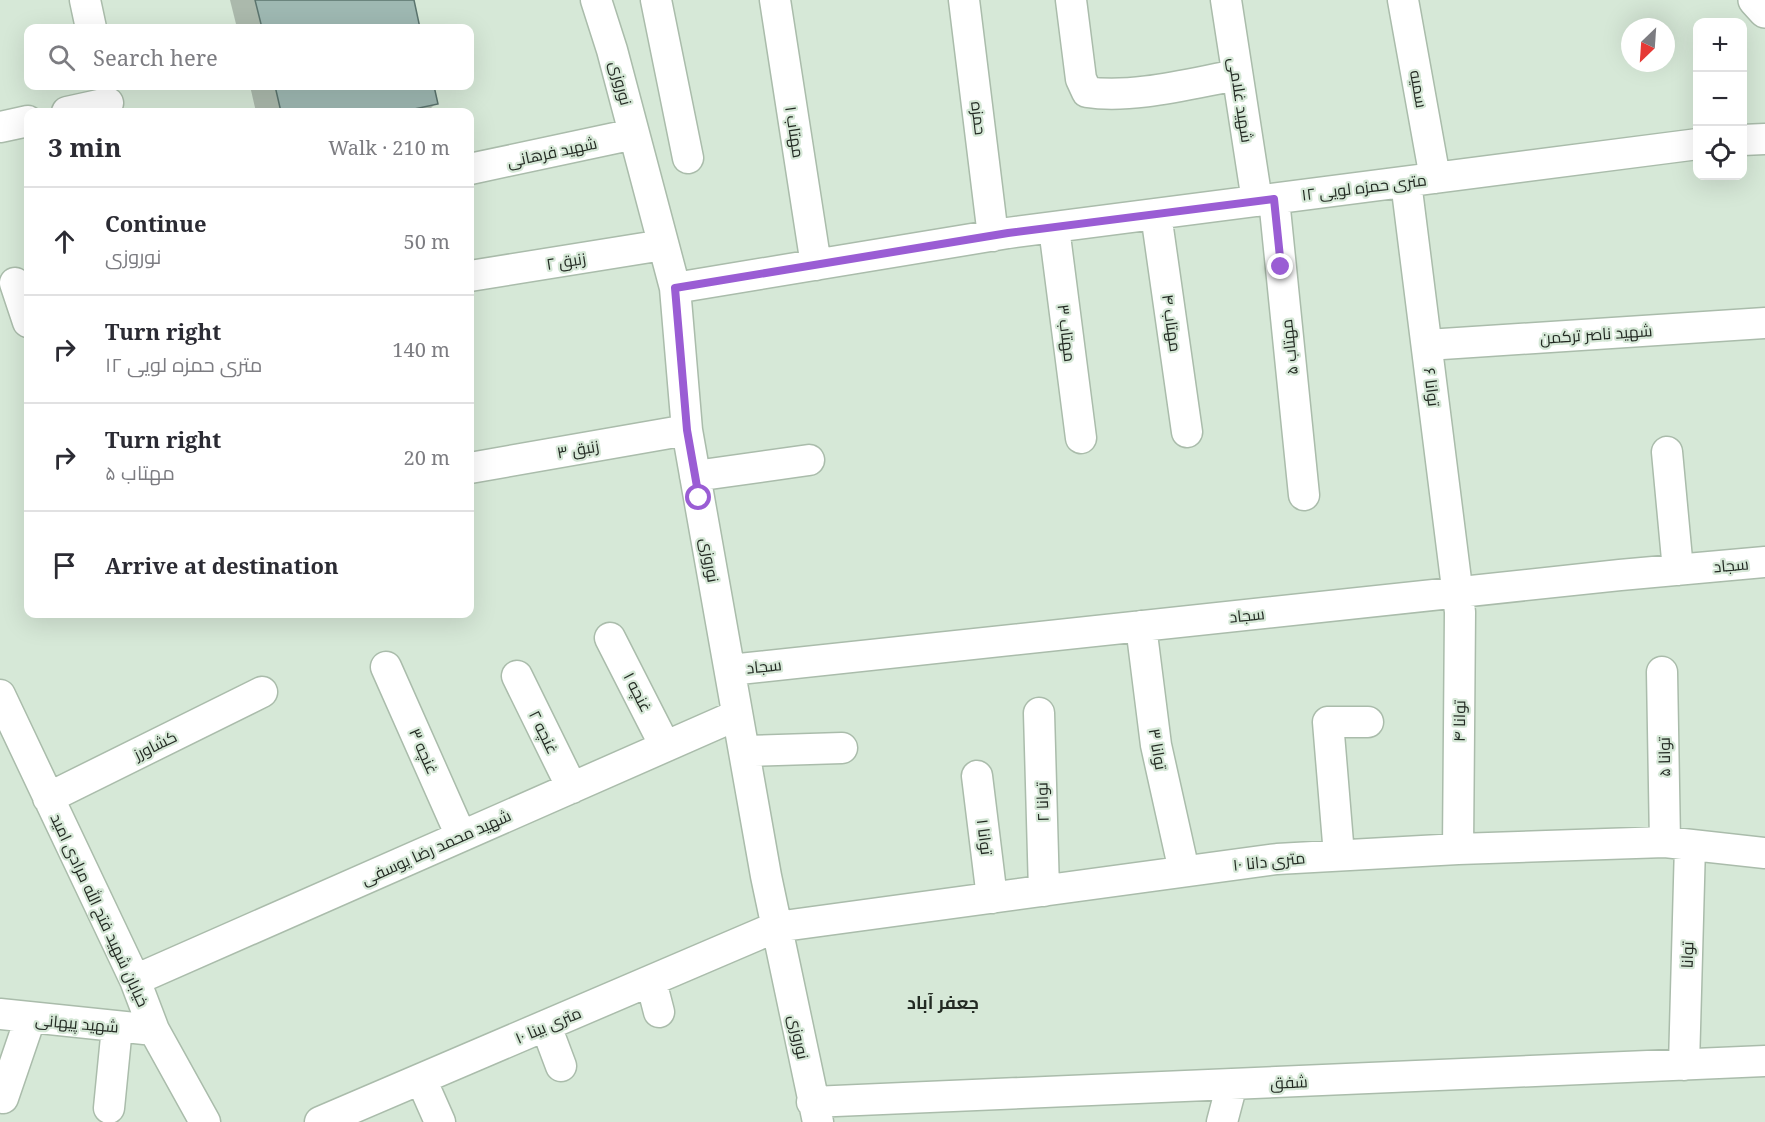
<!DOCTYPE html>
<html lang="en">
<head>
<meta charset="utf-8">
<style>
	:root { --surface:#fff; --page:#f2f2f3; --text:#2b2b33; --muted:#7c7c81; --line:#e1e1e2 }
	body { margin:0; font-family:"Noto Serif",Cairo,serif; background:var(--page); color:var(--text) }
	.controls { position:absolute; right:18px; top:18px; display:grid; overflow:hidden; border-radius:12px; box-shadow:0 6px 24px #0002 }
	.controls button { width:54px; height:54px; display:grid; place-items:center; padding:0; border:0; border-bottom:2px solid var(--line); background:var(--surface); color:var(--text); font:30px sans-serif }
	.compass { position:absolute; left:1621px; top:18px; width:54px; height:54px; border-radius:50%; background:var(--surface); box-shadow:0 6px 24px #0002; rotate:205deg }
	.stop { position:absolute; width:18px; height:18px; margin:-14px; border:4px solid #9a5dd4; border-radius:50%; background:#fff }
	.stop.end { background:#9a5dd4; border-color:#fff; box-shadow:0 2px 6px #0008 }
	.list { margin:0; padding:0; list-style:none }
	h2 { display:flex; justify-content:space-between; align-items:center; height:78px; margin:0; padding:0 24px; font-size:26px }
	h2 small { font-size:20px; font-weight:400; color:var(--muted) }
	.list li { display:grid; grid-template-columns:39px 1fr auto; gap:18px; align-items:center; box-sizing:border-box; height:108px; padding:0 24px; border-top:2px solid var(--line) }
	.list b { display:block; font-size:22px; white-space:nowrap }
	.list p { margin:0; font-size:20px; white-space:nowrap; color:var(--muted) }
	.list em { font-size:20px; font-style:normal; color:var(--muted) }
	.icon { flex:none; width:33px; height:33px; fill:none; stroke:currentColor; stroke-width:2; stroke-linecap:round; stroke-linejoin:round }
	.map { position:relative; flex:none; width:1765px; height:1122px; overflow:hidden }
	.search { position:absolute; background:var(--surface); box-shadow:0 6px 24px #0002; left:24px; top:24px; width:450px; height:66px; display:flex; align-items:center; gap:15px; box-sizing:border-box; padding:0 21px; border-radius:12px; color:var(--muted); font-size:22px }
	.panel { position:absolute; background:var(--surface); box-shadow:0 6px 24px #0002; left:24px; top:108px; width:450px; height:510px; border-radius:12px }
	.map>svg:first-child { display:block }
	.shadow { fill:#0003 }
	.building { fill:#9eb8b2; stroke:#5b746e; stroke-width:1.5 }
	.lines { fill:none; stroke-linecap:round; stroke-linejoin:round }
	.minor-casing { stroke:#aabcab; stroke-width:33 }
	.major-casing { stroke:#aabcab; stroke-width:36 }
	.minor { stroke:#fff; stroke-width:30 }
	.major { stroke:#fff; stroke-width:33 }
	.route { stroke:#9a5dd4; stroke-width:8 }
	.labels { text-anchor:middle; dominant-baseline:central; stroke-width:4.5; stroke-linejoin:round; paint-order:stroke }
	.street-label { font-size:16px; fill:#232a23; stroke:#d6e8d7 }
	.neighbourhood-label { font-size:18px; font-weight:bold; fill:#232a23; stroke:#d6e8d7 }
</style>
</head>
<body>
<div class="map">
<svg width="1765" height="1122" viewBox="0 0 1765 1122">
	<rect width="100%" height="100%" fill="#d6e8d7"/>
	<path class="shadow" d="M230,0H412L419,28H237Z
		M250,86H432L436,103L427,112H256Z"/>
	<path class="building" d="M255,0H414L420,28H262Z
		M275,86H434L438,104L400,112H281Z"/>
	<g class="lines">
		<defs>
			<path id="minor" d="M85,0L91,28
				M596,0L612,50L675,288L687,430L766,876L818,1122
				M656,0L688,158
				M775,0L816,265
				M964,0L993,236
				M1071,0L1081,79L1087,92C1133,99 1192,83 1237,75
				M1226,0L1257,201
				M1403,0L1435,178
				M67,112L108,103
				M0,127L28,121
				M1742,140L1765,139
				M470,169L634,134
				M1406,182L1460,612L1458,849
				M1274,199L1304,495
				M1156,214L1187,432
				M1054,228L1081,438
				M470,276L663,245
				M15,283L28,322
				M675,288L1008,233L1698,144
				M1427,345L1765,323
				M1667,452L1678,570
				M470,468L687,430
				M695,476L809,460
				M1141,626L1156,745L1184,871
				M610,638L665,746
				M386,667L461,836
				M730,670L1620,575L1765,562
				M1662,672L1665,842
				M517,676L572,788
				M0,695L135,980L154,1030L205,1122
				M1039,713L1044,891
				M744,751L842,748
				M977,776L992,898
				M48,798L262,692
				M1339,855L1328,722H1368
				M135,980L737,715
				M651,981L659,1012
				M0,1014L154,1030
				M546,1026L561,1066
				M1684,1065L1690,845
				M421,1079L440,1122
				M3,1098L30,1019
				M812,1102L1765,1061
				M109,1108L117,1027
				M320,1122L776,927L1277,859L1458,849L1665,842L1765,853
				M1222,1122L1232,1084"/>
			<path id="major" d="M1755,0L1765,11"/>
		</defs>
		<use href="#minor" class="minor-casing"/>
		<use href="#major" class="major-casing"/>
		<use href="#minor" class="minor"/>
		<use href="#major" class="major"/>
	</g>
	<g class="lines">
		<path class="route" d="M699,498L687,430L675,288L1008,233L1274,199L1281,267"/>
	</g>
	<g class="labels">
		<g class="street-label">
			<text transform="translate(621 83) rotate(75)">نوروزی</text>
			<text transform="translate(1419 89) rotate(80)">سمیه</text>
			<text transform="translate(1241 100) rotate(81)">شهید غلامی</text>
			<text transform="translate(979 118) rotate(83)">حمزه</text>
			<text transform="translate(795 132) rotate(81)">مهتاب ۱</text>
			<text transform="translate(552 152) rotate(-12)">شهید فرهانی</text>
			<text transform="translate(1364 187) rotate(-7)">۱۲ متری حمزه لویی</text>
			<text transform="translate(566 261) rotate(-9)">زنبق ۲</text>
			<text transform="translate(1172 323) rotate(82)">مهتاب ۴</text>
			<text transform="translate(1067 333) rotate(83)">مهتاب ۳</text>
			<text transform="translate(1596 334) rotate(-4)">شهید ناصر ترکمن</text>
			<text transform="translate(1289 347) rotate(-96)">مهتاب ۵</text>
			<text transform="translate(1432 387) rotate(83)">توانا ۶</text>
			<text transform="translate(578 449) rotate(-10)">زنبق ۳</text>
			<text transform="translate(710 560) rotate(80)">نوروزی</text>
			<text transform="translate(1731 565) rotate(-5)">سجاد</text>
			<text transform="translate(1247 615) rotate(-6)">سجاد</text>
			<text transform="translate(764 666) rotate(-6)">سجاد</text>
			<text transform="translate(638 692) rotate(63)">غنچه ۱</text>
			<text transform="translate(1459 721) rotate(-89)">توانا ۴</text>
			<text transform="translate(544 732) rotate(64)">غنچه ۲</text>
			<text transform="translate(155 745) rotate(-26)">کشاورز</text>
			<text transform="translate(1158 749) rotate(80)">توانا ۳</text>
			<text transform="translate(424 751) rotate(66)">غنچه ۳</text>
			<text transform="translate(1664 757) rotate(-91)">توانا ۵</text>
			<text transform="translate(1042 802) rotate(-92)">توانا ۲</text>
			<text transform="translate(985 837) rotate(83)">توانا ۱</text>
			<text transform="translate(436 847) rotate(-24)">شهید محمد رضا یوسفی</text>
			<text transform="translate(1269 861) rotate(-6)">۱۰ متری دانا</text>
			<text transform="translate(100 910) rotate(65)">خیابان شهید فتح الله مرادی امید</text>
			<text transform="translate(1687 955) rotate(-88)">توانا</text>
			<text transform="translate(77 1023) rotate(5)">شهید پیهانی</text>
			<text transform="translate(548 1025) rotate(-23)">۱۰ متری بینا</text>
			<text transform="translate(799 1037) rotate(78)">نوروزی</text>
			<text transform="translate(1289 1082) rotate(-2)">شفق</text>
		</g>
		<g class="neighbourhood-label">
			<text x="943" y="1002">جعفر آباد</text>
		</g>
	</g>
</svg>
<div class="controls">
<button>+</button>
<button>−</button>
<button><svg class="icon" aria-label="locate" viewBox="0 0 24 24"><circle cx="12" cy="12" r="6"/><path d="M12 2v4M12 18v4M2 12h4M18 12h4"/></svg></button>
</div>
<svg class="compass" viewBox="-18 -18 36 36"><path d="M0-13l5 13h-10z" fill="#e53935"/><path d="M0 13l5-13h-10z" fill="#7c7c81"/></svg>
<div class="stop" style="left:699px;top:498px"></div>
<div class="stop end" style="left:1281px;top:267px"></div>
<div class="search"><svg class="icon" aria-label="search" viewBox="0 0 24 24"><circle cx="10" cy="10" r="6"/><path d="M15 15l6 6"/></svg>Search here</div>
<section class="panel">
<h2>3 min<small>Walk · 210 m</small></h2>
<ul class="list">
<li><svg class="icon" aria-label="ahead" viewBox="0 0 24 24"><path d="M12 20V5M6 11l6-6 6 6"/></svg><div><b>Continue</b><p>نوروزی</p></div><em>50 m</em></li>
<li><svg class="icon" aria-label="right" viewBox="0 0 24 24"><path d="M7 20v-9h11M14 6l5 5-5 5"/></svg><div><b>Turn right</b><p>۱۲ متری حمزه لویی</p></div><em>140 m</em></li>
<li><svg class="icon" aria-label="right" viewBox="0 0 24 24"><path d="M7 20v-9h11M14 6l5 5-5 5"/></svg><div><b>Turn right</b><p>مهتاب ۵</p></div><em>20 m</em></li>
<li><svg class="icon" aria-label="arrive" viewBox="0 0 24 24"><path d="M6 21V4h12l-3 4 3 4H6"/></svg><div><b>Arrive at destination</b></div></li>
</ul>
</section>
</div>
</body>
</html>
